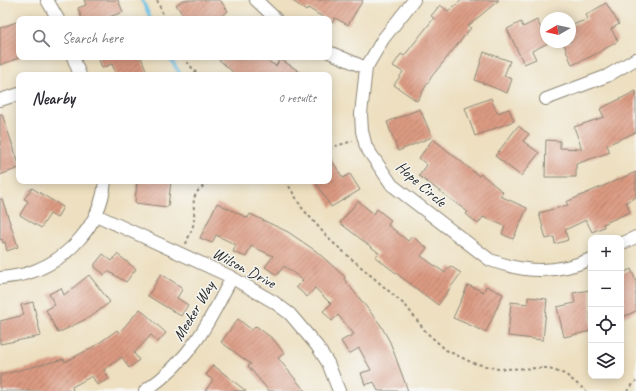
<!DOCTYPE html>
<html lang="en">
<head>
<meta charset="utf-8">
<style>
	:root { --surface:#fff; --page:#f2f2f3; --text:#2b2b33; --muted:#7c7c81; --line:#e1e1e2 }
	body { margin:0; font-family:Caveat,sans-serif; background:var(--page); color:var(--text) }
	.controls { position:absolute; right:12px; bottom:12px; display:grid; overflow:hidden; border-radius:8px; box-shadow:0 2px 10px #0003 }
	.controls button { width:36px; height:36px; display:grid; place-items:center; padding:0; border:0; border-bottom:1px solid var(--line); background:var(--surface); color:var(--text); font:20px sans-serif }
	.compass { position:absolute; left:540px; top:12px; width:36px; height:36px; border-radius:50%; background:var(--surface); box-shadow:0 2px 10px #0003; rotate:261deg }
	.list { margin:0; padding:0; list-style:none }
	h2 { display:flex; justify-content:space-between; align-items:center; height:52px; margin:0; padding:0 16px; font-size:17px }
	h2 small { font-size:13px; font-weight:400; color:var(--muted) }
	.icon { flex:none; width:22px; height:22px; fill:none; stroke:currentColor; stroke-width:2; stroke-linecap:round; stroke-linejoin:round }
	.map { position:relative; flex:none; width:636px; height:391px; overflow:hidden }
	.search { position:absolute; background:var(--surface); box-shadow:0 2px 10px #0003; left:16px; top:16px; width:316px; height:44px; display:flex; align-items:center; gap:10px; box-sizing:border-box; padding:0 14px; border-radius:8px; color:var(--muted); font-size:15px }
	.panel { position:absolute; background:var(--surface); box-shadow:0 2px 10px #0003; left:16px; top:72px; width:316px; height:112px; border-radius:8px }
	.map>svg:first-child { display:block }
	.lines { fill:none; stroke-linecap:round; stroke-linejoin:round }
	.stream { stroke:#67c0e4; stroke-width:3.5 }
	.building { fill:url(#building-hatch) }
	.minor-casing { stroke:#8c8575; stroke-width:14 }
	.path { stroke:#8c8575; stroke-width:2; stroke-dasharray:3 3; stroke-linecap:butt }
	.minor { stroke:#fff; stroke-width:12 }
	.labels { text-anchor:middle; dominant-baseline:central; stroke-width:3; stroke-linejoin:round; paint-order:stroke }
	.street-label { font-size:16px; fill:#2b2b2b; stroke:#f6f6f2 }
</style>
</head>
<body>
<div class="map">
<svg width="636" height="391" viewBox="0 0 636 391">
	<defs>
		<pattern id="building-hatch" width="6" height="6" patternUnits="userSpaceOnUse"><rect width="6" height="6" fill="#db9a82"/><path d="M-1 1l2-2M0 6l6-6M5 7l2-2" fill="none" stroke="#b27e6b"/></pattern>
	</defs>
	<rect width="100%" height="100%" fill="#f6f6f2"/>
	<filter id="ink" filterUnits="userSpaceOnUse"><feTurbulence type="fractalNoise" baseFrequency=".025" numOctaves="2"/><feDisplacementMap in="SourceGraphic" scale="8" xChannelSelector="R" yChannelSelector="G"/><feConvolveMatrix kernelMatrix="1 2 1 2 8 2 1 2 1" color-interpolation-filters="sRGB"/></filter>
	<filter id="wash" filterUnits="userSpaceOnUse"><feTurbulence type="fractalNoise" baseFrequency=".012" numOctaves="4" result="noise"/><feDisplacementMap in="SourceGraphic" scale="16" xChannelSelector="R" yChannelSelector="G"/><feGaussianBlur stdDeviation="0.9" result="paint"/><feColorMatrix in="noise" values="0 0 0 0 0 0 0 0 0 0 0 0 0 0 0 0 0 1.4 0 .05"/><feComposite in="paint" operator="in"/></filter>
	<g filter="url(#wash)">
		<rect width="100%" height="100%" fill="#eddfbf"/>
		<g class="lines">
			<path class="stream" d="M142,0L151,19
				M169,57L181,75"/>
		</g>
		<g id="blocks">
			<path class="building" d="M84,0H118L123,12L104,19H82L78,8L86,5Z
				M183,0H220L228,11L218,19H186L176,5Z
				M292,0H363L348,25L335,18L332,23L329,19H326L308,8L306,11Z
				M462,0H499L468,26L471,28L432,76L417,101L394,85L403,72L393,66L401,54L404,56L434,18L431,16L440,5L448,11Z
				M606,3L619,24L611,29L618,41L594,55L572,65L563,42H570V26L588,19L586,15Z
				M537,20L548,43L532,51L536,59L524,64L507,29L521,22L523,27Z
				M19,21V58L0,65V28Z
				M484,52L510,61L504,76L512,79L507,93L475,80Z
				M98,57H141L148,75H116L112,64L102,68Z
				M216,57H261L276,66L280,59L305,75H236Z
				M636,91V132L607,145L610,152L576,164V177H545L546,140L560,141V148L582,149L574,127L604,117L600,109Z
				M491,98L497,113L509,109L514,121L475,136L465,108Z
				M420,109L432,137L398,151L387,122Z
				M0,114H2L19,164V168L0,175Z
				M518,126L529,134L523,141L539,153L521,176L495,156Z
				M433,139L479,176L481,174L503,192L500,196L527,208L513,239L502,234L505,226L483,217L478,224L466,214L468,212L419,176L427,165L419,158Z
				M329,156L343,178L350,174L360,190L331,207L315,181H329Z
				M636,172V197L626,202L630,212L603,224L604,227L592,232L586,220L565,230L568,240L555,244L554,237L546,239L539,213L568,205L566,202Z
				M137,181H171L168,207L135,203Z
				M32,188L63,207L57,218L50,214L41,228L20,215L28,201L24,199Z
				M0,199H2L18,247L7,251L5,242L3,243L2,239L0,240Z
				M358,201L374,214L377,209L391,220L388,225L408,241L412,236L427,248L421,256L445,273L450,266L461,273L438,305L375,257L379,253L340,223Z
				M217,203L248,218L250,214L288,232L316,251L345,277L344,279L380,324L390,342L408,391H378L374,382L365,385L361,373L371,370L359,348L349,354L341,341L354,334L338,315L332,321L323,311L331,304L315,288L307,297L296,287L303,280L284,266L277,275L265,267L273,256L251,246L246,257L233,252L236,245L216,235L212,243L200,238Z
				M103,254L112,261L117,254L136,269L126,282L108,271L105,275L95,267V264Z
				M631,269L636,281V311L621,318V274Z
				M161,274L183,288L177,298L188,305L181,316L148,296Z
				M89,275L110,302L92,316L58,333L46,310L55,305L49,294L61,288L64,295Z
				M468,285L484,292L486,286L503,294L486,332L453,318Z
				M590,290L591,331L564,337L557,307L575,303L573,293Z
				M528,297L547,299L543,340L508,336L511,302L528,304Z
				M33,302L41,336L0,344V321L24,315L21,305Z
				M140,309L166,333L158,342L151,335L134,353L139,360L129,368L122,357L104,370L109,379L97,385L92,376L72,387L73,391H0V375L64,359L65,362L95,346L117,330L119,333Z
				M238,319L252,330L256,326L273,339L284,353L278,358L305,391H269L248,366L251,364L221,342Z
				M213,365L246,391H205L213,380L206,375Z"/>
		</g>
	</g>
	<g filter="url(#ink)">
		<use href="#blocks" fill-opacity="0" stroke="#8c8575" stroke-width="1"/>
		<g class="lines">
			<defs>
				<path id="minor" d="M47,0L58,19
					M256,0L276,19
					M414,0L383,39L366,68L361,114L362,131L366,147L392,185L490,260C526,273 556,274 591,259
					M329,52L366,68
					M73,57L80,75
					M546,99L607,76L636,59
					M0,100L19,94
					M96,215L229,276L274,302L290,314L317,346L328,363L339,391
					M621,244L636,237
					M0,278C8,277 17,276 25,274C67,262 101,225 105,181
					M145,391C190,360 208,325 232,277"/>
			</defs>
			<use href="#minor" class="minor-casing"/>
			<path class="path" d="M157,0L165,19
				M183,57L198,75
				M329,148L353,141
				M286,181L302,208L330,240L406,306L426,332L446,350L473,363L498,369L546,368L565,374L586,391
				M186,244C188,238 191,232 193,226C198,204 184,197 211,181
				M627,391L636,381"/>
			<use href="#minor" class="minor"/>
		</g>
	</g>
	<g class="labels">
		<g class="street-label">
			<text transform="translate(421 184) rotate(41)">Hope Circle</text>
			<text transform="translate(244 268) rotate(28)">Wilson Drive</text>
			<text transform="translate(194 311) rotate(-59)">Meeker Way</text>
		</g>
	</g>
</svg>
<div class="controls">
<button>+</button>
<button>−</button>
<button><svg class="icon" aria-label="locate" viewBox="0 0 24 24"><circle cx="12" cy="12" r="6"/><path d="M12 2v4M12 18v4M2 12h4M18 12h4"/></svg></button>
<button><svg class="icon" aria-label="layers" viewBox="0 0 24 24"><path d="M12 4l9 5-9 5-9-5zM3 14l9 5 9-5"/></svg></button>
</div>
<svg class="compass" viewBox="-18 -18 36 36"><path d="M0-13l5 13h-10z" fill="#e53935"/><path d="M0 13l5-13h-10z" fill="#7c7c81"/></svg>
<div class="search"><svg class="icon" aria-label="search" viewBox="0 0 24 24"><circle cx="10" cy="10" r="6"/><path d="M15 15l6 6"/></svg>Search here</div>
<section class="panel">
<h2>Nearby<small>0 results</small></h2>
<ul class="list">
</ul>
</section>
</div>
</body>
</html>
